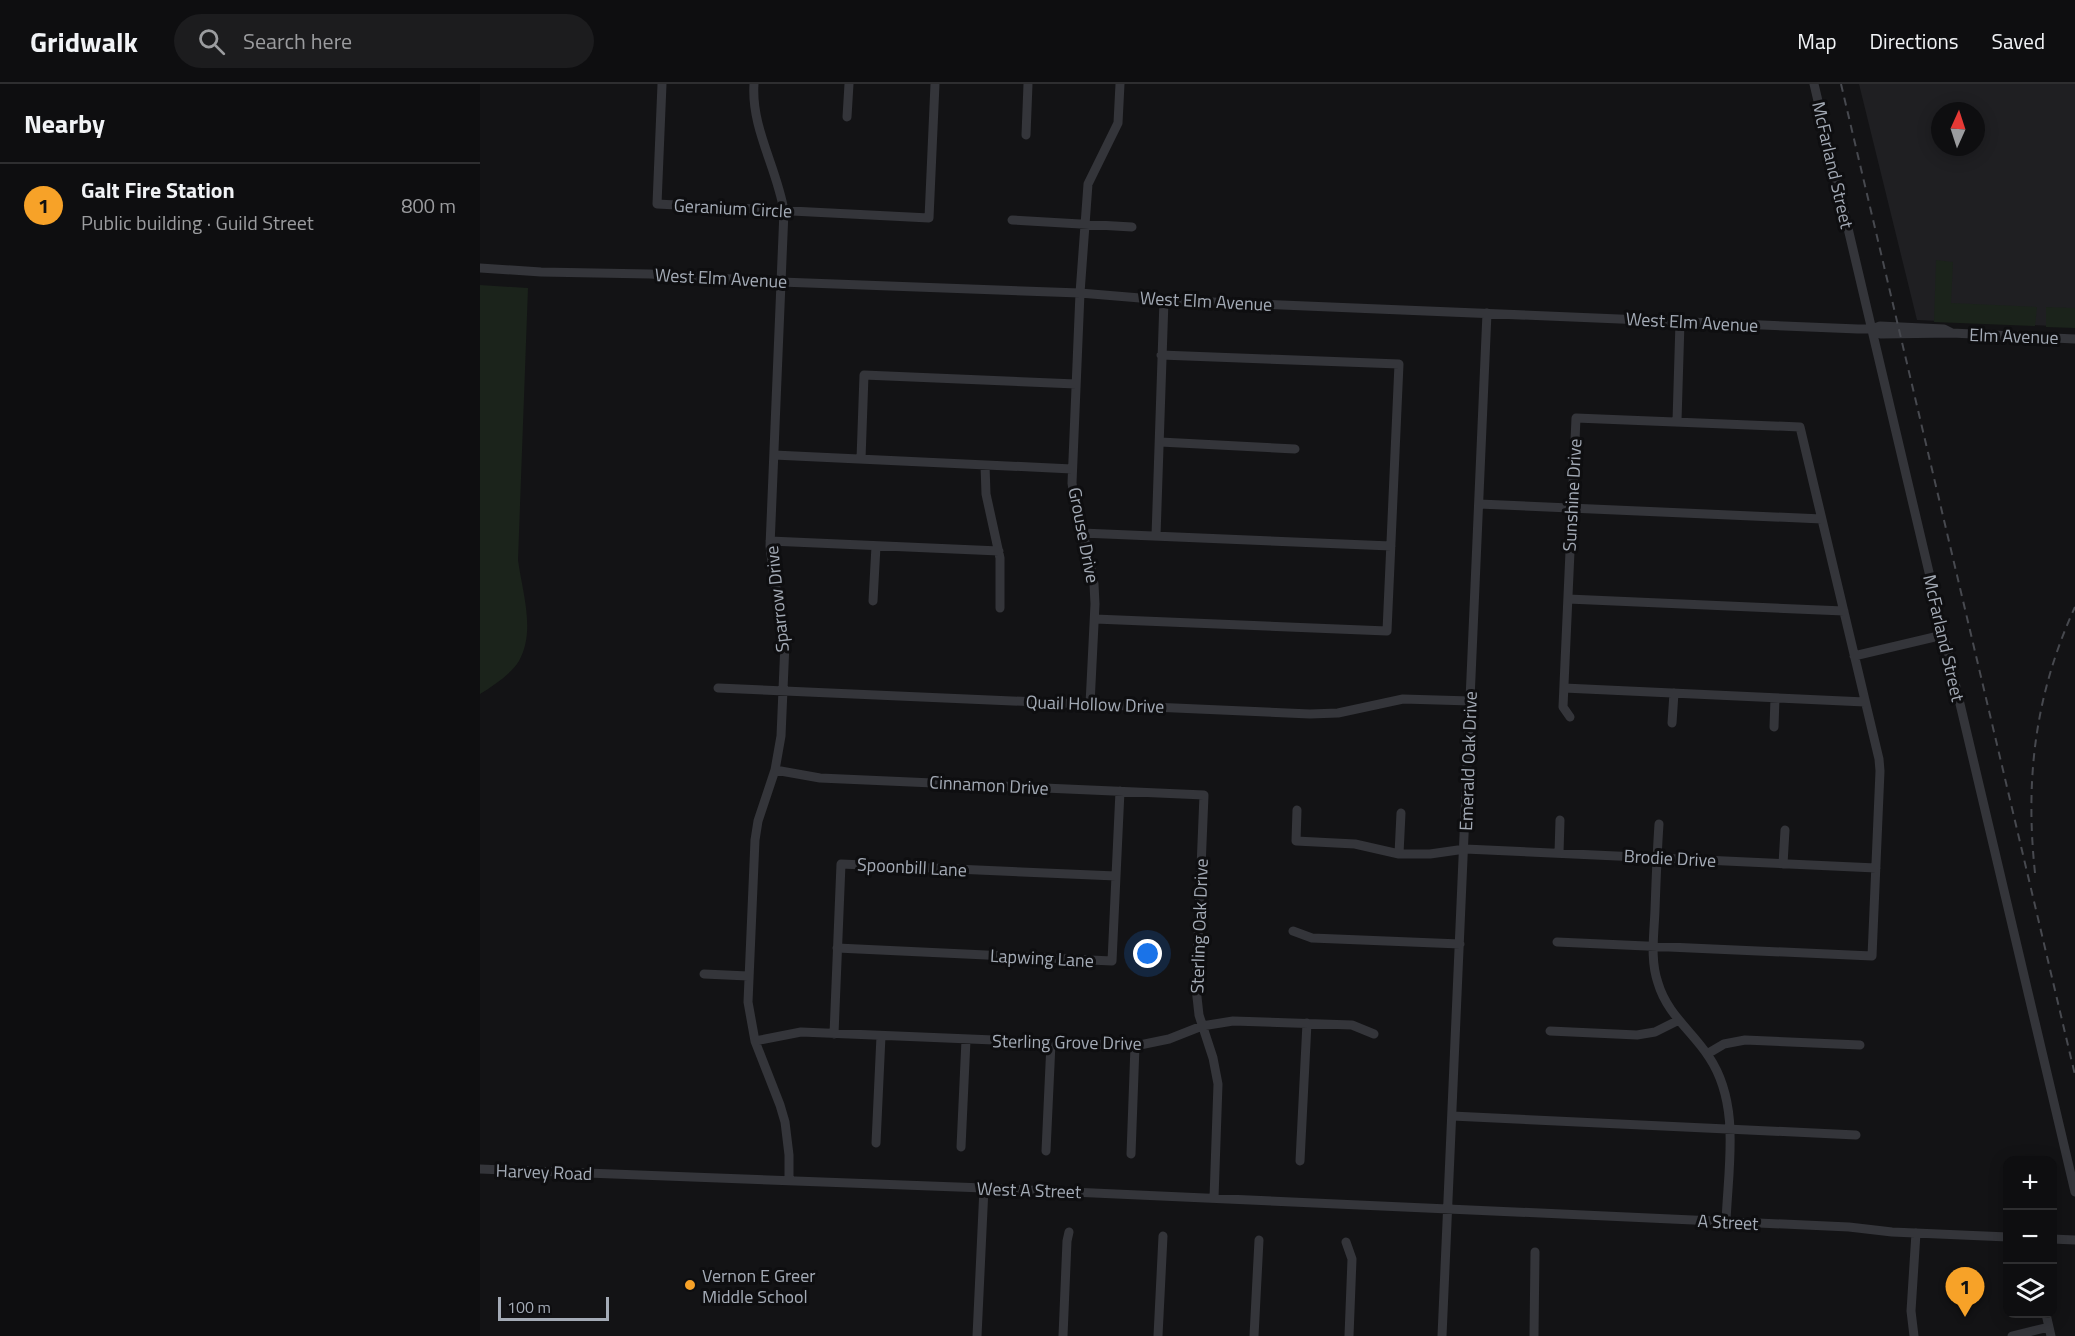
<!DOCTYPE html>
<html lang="en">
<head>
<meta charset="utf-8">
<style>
	:root { --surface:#0e0e10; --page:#1c1c1e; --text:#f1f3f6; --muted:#9b9c9f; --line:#2e2e30; --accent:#f7a228 }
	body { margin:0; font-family:"Titillium Web",sans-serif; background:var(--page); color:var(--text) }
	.controls { position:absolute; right:18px; bottom:18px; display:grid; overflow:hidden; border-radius:12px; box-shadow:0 3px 15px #0003 }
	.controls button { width:54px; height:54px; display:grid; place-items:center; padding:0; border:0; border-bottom:2px solid var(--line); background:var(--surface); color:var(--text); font:30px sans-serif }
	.compass { position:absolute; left:1451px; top:18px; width:54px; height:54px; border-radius:50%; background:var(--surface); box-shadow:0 3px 15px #0003; rotate:3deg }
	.scale { position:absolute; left:18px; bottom:15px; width:111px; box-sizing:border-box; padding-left:6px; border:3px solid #a4abb6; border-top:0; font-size:16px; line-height:21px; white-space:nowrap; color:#a4abb6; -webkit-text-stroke:4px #0e0e10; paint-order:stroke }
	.you { position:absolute; left:668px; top:870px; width:21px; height:21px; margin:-15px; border:4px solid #fff; border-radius:50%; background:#1a73e8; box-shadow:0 0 0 9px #1a73e833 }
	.badge { display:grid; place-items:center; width:39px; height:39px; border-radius:50%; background:var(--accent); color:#111; font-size:20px; font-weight:700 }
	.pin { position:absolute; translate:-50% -50px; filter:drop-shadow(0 2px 3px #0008) }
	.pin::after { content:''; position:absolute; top:32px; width:21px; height:18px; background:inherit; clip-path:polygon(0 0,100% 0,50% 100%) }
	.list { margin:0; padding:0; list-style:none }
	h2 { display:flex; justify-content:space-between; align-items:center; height:78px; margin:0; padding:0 24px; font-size:26px }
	h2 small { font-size:20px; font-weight:400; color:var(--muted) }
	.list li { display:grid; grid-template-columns:39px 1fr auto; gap:18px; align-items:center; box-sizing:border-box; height:84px; padding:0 24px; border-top:2px solid var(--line) }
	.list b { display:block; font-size:22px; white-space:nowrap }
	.list p { margin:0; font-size:20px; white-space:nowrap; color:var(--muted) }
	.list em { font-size:20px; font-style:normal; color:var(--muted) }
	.icon { flex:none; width:33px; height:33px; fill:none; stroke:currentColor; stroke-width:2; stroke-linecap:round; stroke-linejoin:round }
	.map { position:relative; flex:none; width:1595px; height:1252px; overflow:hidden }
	header { display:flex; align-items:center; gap:36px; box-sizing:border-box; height:84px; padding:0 30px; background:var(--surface); border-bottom:2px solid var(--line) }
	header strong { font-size:28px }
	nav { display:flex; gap:33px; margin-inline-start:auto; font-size:21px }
	.search { width:420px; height:54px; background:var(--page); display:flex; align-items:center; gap:15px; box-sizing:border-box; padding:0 21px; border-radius:33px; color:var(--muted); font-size:22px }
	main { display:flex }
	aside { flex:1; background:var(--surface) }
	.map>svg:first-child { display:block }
	.built { fill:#1f1f22; fill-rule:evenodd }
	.green { fill:#1b231b }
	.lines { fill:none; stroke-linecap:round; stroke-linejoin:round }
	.minor { stroke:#34353a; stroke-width:9 }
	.rail { stroke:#47494f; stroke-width:2; stroke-dasharray:8 6; stroke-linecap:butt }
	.poi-dot { fill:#f7a228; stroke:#0e0e10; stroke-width:2 }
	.labels { text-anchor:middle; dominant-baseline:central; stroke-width:6; stroke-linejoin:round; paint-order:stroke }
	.street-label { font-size:18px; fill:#a4abb6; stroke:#0e0e10 }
	.poi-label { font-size:18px; fill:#a4abb6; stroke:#0e0e10; text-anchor:start }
</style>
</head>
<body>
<header>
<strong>Gridwalk</strong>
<div class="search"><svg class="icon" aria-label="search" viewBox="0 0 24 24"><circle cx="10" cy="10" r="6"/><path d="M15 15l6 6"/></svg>Search here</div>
<nav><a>Map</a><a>Directions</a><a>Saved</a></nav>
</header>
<main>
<aside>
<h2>Nearby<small></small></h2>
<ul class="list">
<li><span class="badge">1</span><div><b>Galt Fire Station</b><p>Public building · Guild Street</p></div><em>800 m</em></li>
</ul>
</aside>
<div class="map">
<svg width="1595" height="1252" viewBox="0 0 1595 1252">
	<rect width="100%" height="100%" fill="#131315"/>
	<path class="built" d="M1379,0H1595V243L1437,236ZM1460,27H1496V63H1460Z"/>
	<path class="green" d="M1456,176L1473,178L1471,219L1557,223L1555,242L1454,238Z
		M0,201L48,204L38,476C42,507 56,547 39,577C30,591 14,601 0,610Z
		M1566,223L1595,224V244L1566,243Z"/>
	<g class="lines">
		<path class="minor" d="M182,0L177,120L449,134L455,0
			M274,0C271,44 297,84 304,127L290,462L294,495L304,539L305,559L301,652L295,686L278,737L275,756L268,918L275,957L300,1021L305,1038L309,1071V1096
			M1334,0L1595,1108
			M367,33L369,0
			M546,51L548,0
			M532,136L652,143
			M0,184L61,188L170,190L301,198L600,209L684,216L1378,245H1392L1400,242L1464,245L1472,249
			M1392,245L1401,250L1472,249L1595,255
			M1197,337L1200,238
			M680,358L815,365
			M294,371L592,385
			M381,375L384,291L596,300
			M505,381L506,410L520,474V524
			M999,420L1342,435
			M602,449L911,462
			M676,452L684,216
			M290,457L519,467
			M1088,515L1364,527
			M393,517L396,462
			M615,535L907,547L919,280L681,271
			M1374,572L1463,551
			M238,604L830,630L858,629L923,615L991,617
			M1084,604L1385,618
			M610,620L615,520L614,500L607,464L597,433L592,399L600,209L608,100L638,39L640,0
			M1192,639L1194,609
			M1294,643L1295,614
			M295,686L340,694L724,711L716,904L719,931L733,974L738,1000L734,1114
			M817,726L816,757L875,760L919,770H950L985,765L1396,784
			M1179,740C1177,769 1176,798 1175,826C1174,851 1170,876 1178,899C1187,930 1212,947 1229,973C1261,1021 1248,1083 1246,1138
			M1079,769L1080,736
			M919,770L921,729
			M1303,780L1305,746
			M813,847L832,854L980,860
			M1077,858L1392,872L1400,687L1399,675L1320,343L1096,334L1083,623L1090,633
			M357,864L632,877L640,707
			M224,890L268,892
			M1070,947L1157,951L1175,948L1197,937
			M354,950L361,780L636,792
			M275,957L321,948L655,962L689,955L722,942L753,937L872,941L894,950
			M1227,970L1244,960L1265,956L1380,961
			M972,1032L1376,1051
			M396,1059L401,952
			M481,1063L486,956
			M566,1067L571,959
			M651,1070L655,962
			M820,1077L827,939
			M0,1085L504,1104L1369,1143L1412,1148L1528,1153
			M1572,1155L1595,1156
			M866,1158L872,1175L869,1252
			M1566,1230L1571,1252
			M497,1252L504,1104
			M583,1252L587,1157L589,1148
			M678,1252L683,1152
			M774,1252L779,1156
			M962,1252L1007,229
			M1054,1252L1055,1168
			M1434,1252L1431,1227L1436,1149
			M1532,1252L1569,1243"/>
		<path class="rail" d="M1361,0L1595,991
			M1555,789C1545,695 1555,610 1595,523"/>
	</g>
	<circle class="poi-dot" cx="210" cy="1201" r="6"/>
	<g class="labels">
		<g class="street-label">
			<text transform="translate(1353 81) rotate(77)">McFarland Street</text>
			<text transform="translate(253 124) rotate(3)">Geranium Circle</text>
			<text transform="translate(241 194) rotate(3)">West Elm Avenue</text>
			<text transform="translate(726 217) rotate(3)">West Elm Avenue</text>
			<text transform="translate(1212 238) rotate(3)">West Elm Avenue</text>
			<text transform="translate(1534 252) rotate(2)">Elm Avenue</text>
			<text transform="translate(1092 411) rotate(-87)">Sunshine Drive</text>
			<text transform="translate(604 451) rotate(79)">Grouse Drive</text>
			<text transform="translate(297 515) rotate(-96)">Sparrow Drive</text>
			<text transform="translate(1464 554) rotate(77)">McFarland Street</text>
			<text transform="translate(615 620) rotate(2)">Quail Hollow Drive</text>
			<text transform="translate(988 677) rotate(-88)">Emerald Oak Drive</text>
			<text transform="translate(509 701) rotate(3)">Cinnamon Drive</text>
			<text transform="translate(1190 774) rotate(3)">Brodie Drive</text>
			<text transform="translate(432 783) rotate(3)">Spoonbill Lane</text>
			<text transform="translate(719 842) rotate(-88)">Sterling Oak Drive</text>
			<text transform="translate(562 874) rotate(3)">Lapwing Lane</text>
			<text transform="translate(587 958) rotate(1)">Sterling Grove Drive</text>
			<text transform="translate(64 1088) rotate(2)">Harvey Road</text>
			<text transform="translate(549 1106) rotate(2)">West A Street</text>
			<text transform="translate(1248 1138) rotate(3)">A Street</text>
		</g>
		<g class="poi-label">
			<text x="222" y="1191">Vernon E Greer<tspan x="222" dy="21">Middle School</tspan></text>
		</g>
	</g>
</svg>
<div class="controls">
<button>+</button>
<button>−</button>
<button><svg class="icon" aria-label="layers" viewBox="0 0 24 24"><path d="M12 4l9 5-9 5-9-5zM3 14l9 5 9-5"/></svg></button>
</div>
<svg class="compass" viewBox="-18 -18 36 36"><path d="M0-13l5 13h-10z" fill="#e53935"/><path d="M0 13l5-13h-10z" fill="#9b9c9f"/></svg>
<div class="scale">100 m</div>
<div class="you"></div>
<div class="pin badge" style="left:1485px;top:1233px">1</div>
</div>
</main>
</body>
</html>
